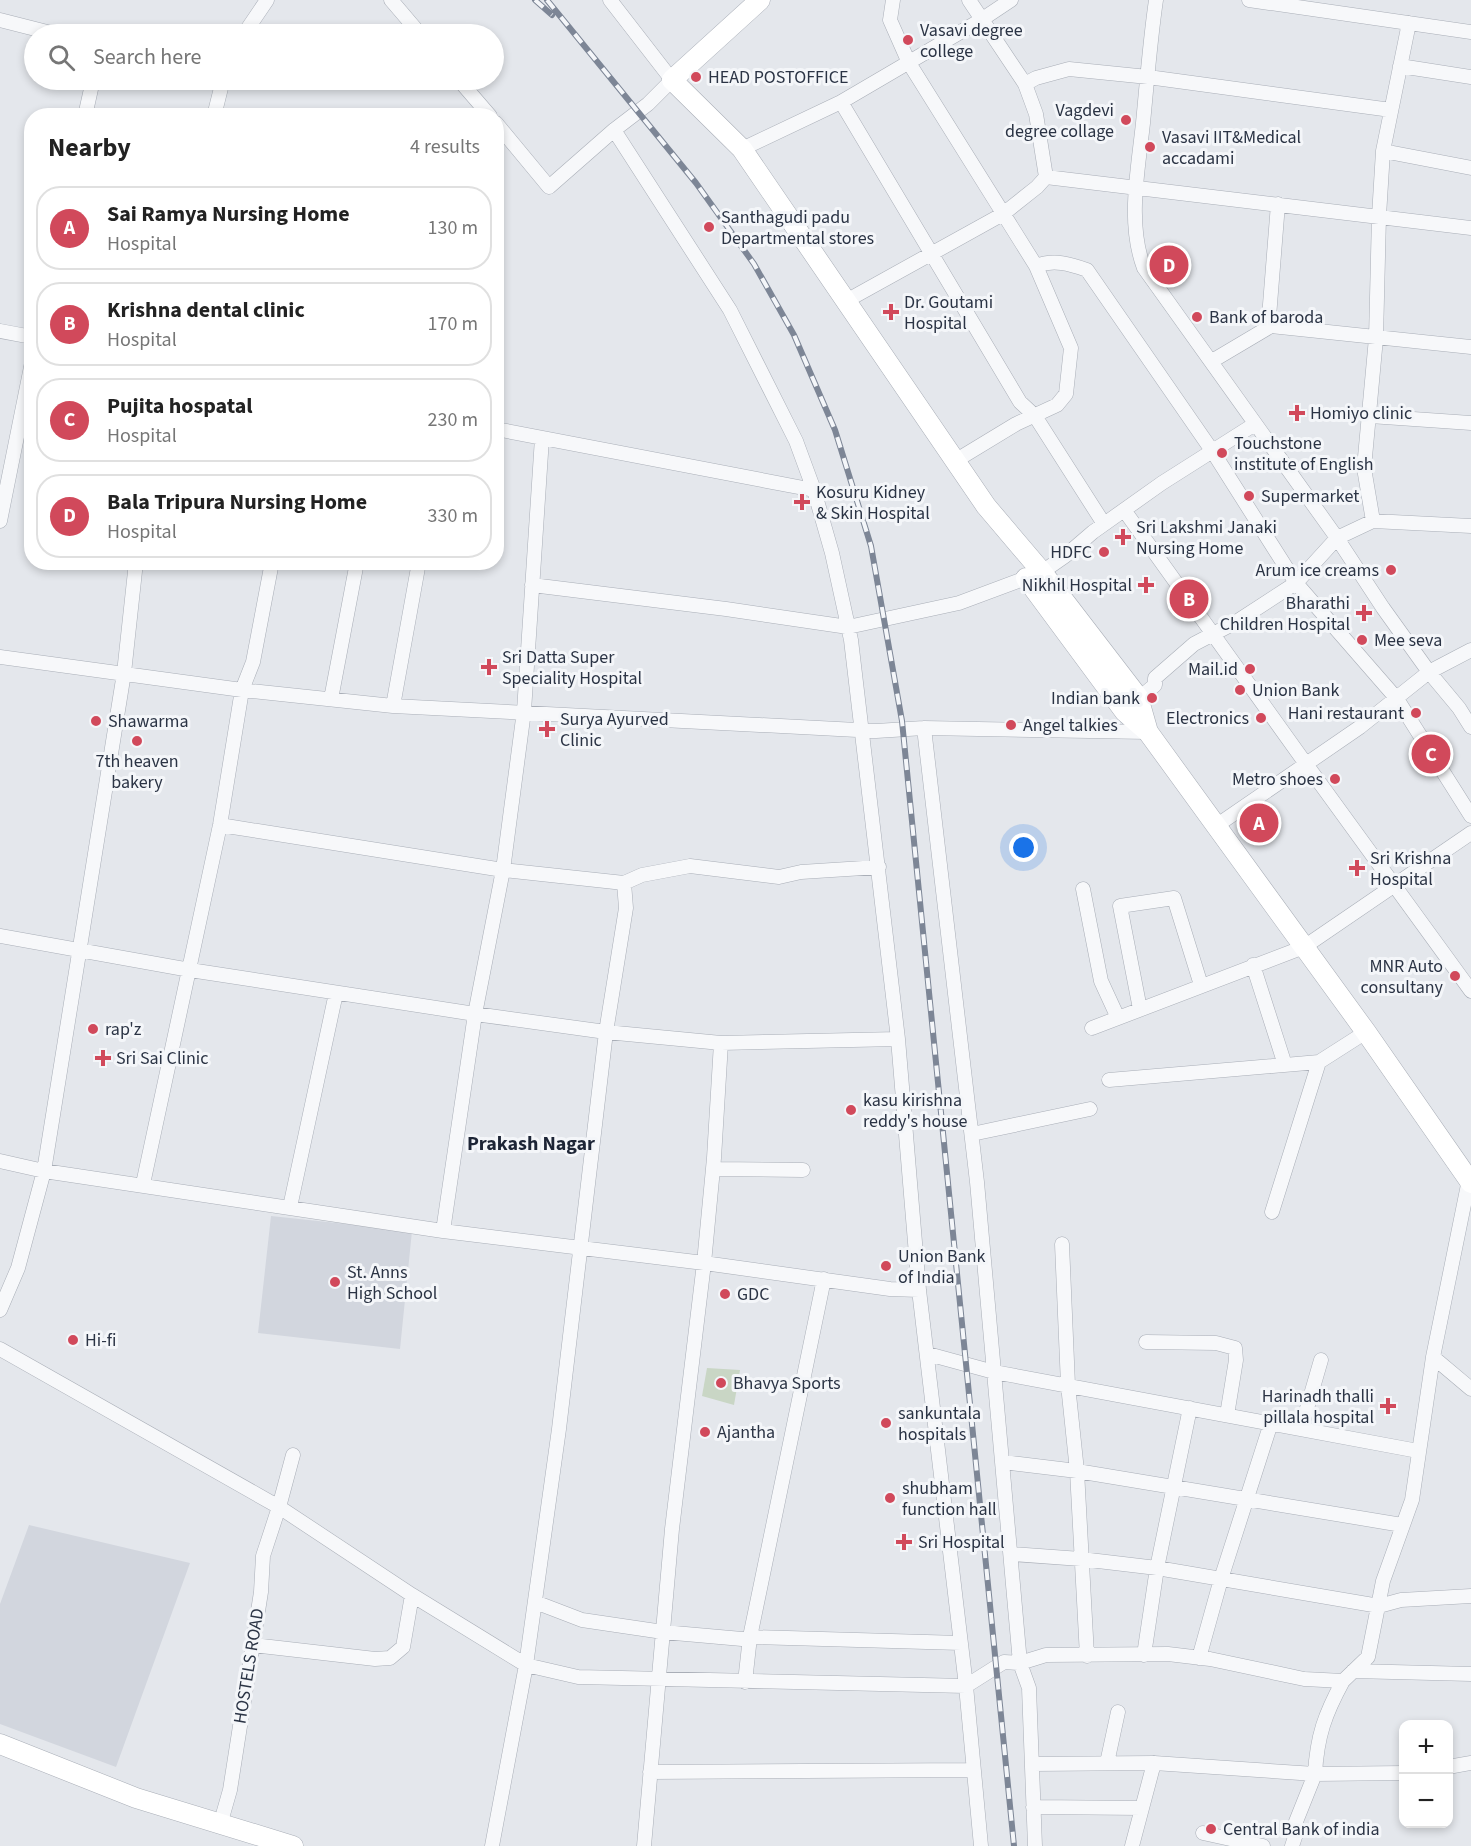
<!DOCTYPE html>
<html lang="en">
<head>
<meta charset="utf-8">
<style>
	:root { --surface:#fff; --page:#f6f6f6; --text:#222; --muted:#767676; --line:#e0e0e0; --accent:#d1495b }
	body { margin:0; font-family:"Source Sans 3",sans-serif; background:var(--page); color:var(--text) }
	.controls { position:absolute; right:18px; bottom:18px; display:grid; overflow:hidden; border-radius:12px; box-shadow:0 3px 9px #0003 }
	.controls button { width:54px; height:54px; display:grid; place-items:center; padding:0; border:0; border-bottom:2px solid var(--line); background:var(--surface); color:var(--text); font:30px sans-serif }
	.you { position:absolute; left:1024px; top:848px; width:21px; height:21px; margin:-15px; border:4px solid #fff; border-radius:50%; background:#1a73e8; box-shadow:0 0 0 9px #1a73e833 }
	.badge { display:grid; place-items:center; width:39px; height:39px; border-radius:50%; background:var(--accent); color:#fff; font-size:20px; font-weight:700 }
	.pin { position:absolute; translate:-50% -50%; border:3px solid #fff; box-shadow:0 2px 6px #0006 }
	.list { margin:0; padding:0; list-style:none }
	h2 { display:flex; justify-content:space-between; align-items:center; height:78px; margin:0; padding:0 24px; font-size:26px }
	h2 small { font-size:20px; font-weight:400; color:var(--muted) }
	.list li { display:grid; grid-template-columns:39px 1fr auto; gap:18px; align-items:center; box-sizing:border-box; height:84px; margin:0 12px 12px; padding:0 12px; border:2px solid var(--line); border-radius:24px }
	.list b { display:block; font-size:22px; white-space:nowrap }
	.list p { margin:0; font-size:20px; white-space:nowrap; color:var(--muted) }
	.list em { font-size:20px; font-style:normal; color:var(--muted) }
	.icon { flex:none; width:33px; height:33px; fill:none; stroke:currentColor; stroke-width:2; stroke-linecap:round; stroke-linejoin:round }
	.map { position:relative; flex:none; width:1471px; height:1846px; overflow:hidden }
	.search { position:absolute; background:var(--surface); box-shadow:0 3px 9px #0003; left:24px; top:24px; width:480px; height:66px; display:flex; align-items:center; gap:15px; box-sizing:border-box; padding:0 21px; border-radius:33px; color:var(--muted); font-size:22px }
	.panel { position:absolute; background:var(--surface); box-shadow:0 3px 9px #0003; left:24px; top:108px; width:480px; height:462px; border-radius:24px }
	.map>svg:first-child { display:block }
	.built { fill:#d2d6de }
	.green { fill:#c9d6c5 }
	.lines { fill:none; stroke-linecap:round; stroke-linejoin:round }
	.minor-casing { stroke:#a9aeb7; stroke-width:15 }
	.secondary-casing { stroke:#a9aeb7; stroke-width:21 }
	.minor { stroke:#f7f8fa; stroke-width:14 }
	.secondary { stroke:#fff; stroke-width:20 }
	.rail-casing { stroke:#7d8696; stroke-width:6 }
	.rail { stroke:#f4f6f9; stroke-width:4; stroke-dasharray:11; stroke-linecap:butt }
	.poi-dot { fill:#d1495b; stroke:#f4f6f9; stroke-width:2 }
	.labels { text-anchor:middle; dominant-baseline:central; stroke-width:6; stroke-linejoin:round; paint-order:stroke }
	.poi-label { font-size:18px; fill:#2b3445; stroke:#f4f6f9; text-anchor:start }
	.street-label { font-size:18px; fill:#2b3445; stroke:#f4f6f9 }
	.neighbourhood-label { font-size:20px; font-weight:bold; fill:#1d2536; stroke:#f4f6f9 }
</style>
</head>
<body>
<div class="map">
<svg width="1471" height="1846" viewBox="0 0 1471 1846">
	<rect width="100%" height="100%" fill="#e4e7ec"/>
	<path class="built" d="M271,1216L412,1231L400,1349L258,1333Z
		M29,1525L190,1563L116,1767L0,1724V1604Z"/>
	<path class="green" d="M707,1368L740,1370L734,1405L702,1396Z"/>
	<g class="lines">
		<defs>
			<path id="minor" d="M391,0L420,34
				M893,0L890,20L909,63L1036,266L1071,348L1066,394L1057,405L1016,424L955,461
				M1156,0C1150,41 1147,82 1143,123C1138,171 1127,223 1144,268L1337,538L1383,608L1429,672L1471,650
				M1249,0L1471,32
				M0,20L55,34
				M1409,23L1383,151L1471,168
				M244,34L267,0
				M1400,66L1471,77
				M459,80L490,116
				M1025,84L1036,78L1069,69L1148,77L1391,110
				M841,102L1020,402L1035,416L1104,524
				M85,116L93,80
				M214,116L223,80
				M496,123L549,187L614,130L648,104L672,80L610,0
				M614,130L730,310L796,441L814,490L832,553L851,640L898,1039L919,1290L966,1686L981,1846
				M742,149L841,102L981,20L1011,0
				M1046,177L1471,228
				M1036,266C1054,259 1070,264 1087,270L1213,452L1296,583L1236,622L1194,644L1155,678V685L1132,704
				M846,301L1003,214L1037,187L1046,177L1036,114L1025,84L969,0
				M1271,326L1269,317L1278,204
				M0,331L32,337
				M1212,361L1271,326L1471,347
				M1370,416L1471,423
				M496,429L814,490
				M1124,510L1306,764L1471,991
				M0,521L32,362
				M1373,521L1364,468L1376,338L1379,216L1383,151
				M1471,526L1373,521L1337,538L1296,583L1397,699L1471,816
				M532,585L726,609L848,627L959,603L1042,572L1065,556L1093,532L1162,483L1255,424
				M0,657L242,690L393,706L876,731L924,728L1148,732
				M331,699L357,562
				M393,706L419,562
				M924,728L977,1182L1020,1663L1029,1688L1035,1846
				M220,825L503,870L624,883
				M1216,826L1360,727L1429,672L1459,708L1471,727
				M1083,889L1101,981L1118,1018
				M0,936L190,970L475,1014L606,1032L721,1043L898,1039
				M1253,965L1285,1065
				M1140,1009L1120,906L1174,898L1201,985
				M1092,1028L1304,947L1471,833
				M1109,1080L1319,1062L1366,1032
				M972,1134L1090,1109
				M0,1161L44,1171L443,1231L704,1263L890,1289L919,1290
				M713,1169L803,1170
				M143,1184L220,825L242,690L253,662L272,562
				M290,1207L336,993
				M1272,1212L1319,1062
				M443,1231L475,1014L503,870L524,711L542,438
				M1062,1244L1068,1385L1077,1471L1087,1656
				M0,1310L18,1268L44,1171L124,673L136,562
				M1146,1342L1216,1343L1235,1348L1236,1360L1227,1415
				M0,1349L279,1507L263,1556L261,1592L230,1790L220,1825
				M928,1354L994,1372L1418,1451
				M1433,1357L1471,1389
				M1301,1429L1321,1360
				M293,1455L279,1507L412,1595L526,1665L578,1677L966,1686L1004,1662L1020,1663L1046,1655L1168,1654L1210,1659L1304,1679L1343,1681L1368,1657L1383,1581L1412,1500L1433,1357L1470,1175
				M1003,1462L1077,1471L1402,1525
				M1011,1554L1081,1559L1157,1568L1379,1606L1401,1600L1471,1596
				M535,1602L582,1620L663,1632L742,1639L750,1637L824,1279
				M253,1645L375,1659L390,1658L403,1647L412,1595
				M1144,1655L1157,1568L1190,1408
				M1199,1658L1221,1579L1271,1423
				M1353,1671L1471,1674
				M1343,1681C1325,1714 1317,1736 1315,1774L1404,1773
				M745,1682L750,1637L961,1643
				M1107,1763L1118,1712
				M1032,1764L1154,1763L1315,1774L1295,1824L1296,1834L1292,1846
				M1448,1767L1471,1763
				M650,1772L974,1770
				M1033,1807L1142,1808
				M1203,1833L1263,1846
				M492,1846L526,1665L559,1429L606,1032L626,908L624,883L642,875L690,866L779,877L801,872L879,867
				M644,1846L672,1529L704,1263L714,1158L721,1043
				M1132,1846L1154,1763"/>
			<path id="secondary" d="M760,0L672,80L742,149L986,506L1042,572L1138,697L1148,732
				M1026,578L1125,712L1148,732L1366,1032L1471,1183
				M0,1744L136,1798L293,1846"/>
		</defs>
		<use href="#minor" class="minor-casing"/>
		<use href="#secondary" class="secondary-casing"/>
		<use href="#minor" class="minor"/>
		<use href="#secondary" class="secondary"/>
		<defs>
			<path id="rail" d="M535,0L552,15
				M547,0L696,183L754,264L794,335L835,430L871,546L902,721L1014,1846"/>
		</defs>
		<use href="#rail" class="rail-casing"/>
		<use href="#rail" class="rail"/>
	</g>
	<g class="poi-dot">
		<circle cx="908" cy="40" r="6"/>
		<circle cx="696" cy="77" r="6"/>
		<circle cx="1126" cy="120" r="6"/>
		<circle cx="1150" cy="147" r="6"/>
		<circle cx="709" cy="227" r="6"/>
		<path d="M888 303h6v6h6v6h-6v6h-6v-6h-6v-6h6z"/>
		<circle cx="1197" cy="317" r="6"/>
		<path d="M1294 404h6v6h6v6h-6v6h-6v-6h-6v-6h6z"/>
		<circle cx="1222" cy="453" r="6"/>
		<circle cx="1249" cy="496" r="6"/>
		<path d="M799 493h6v6h6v6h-6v6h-6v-6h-6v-6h6z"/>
		<path d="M1120 528h6v6h6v6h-6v6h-6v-6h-6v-6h6z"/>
		<circle cx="1104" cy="552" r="6"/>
		<circle cx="1391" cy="570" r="6"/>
		<path d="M1143 576h6v6h6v6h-6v6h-6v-6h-6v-6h6z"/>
		<path d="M1361 604h6v6h6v6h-6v6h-6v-6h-6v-6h6z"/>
		<circle cx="1362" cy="640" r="6"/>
		<path d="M486 658h6v6h6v6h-6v6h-6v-6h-6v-6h6z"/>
		<circle cx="1250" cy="669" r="6"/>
		<circle cx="1240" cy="690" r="6"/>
		<circle cx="1152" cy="698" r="6"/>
		<circle cx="1416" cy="713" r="6"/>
		<circle cx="1261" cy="718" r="6"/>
		<circle cx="96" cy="721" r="6"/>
		<circle cx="1011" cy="725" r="6"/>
		<path d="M544 720h6v6h6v6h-6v6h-6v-6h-6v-6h6z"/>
		<circle cx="137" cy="741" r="6"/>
		<circle cx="1335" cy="779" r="6"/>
		<path d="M1354 859h6v6h6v6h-6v6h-6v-6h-6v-6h6z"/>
		<circle cx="1455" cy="976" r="6"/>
		<circle cx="93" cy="1029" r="6"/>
		<path d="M100 1049h6v6h6v6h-6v6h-6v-6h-6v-6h6z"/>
		<circle cx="851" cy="1110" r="6"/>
		<circle cx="886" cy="1266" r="6"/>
		<circle cx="335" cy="1282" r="6"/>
		<circle cx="725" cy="1294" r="6"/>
		<circle cx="73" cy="1340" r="6"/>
		<circle cx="721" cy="1383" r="6"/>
		<path d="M1385 1397h6v6h6v6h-6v6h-6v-6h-6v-6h6z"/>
		<circle cx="886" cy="1423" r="6"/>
		<circle cx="705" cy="1432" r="6"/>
		<circle cx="890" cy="1498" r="6"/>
		<path d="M901 1533h6v6h6v6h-6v6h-6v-6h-6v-6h6z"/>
		<circle cx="1211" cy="1829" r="6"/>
	</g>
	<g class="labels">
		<g class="poi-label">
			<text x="920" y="30">Vasavi degree<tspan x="920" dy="21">college</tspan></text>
			<text x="708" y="77">HEAD POSTOFFICE</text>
			<text x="1114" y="110" text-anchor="end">Vagdevi<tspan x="1114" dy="21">degree collage</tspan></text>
			<text x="1162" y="137">Vasavi IIT&amp;Medical<tspan x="1162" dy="21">accadami</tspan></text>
			<text x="721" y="217">Santhagudi padu<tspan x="721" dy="21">Departmental stores</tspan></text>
			<text x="904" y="302">Dr. Goutami<tspan x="904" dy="21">Hospital</tspan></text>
			<text x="1209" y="317">Bank of baroda</text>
			<text x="1310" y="413">Homiyo clinic</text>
			<text x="1234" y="443">Touchstone<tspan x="1234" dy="21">institute of English</tspan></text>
			<text x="816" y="492">Kosuru Kidney<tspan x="816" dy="21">&amp; Skin Hospital</tspan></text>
			<text x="1261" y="496">Supermarket</text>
			<text x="1136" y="527">Sri Lakshmi Janaki<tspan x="1136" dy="21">Nursing Home</tspan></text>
			<text x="1092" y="552" text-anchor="end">HDFC</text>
			<text x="1379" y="570" text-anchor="end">Arum ice creams</text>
			<text x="1132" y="585" text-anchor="end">Nikhil Hospital</text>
			<text x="1350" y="603" text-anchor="end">Bharathi<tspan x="1350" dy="21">Children Hospital</tspan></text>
			<text x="1374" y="640">Mee seva</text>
			<text x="502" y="657">Sri Datta Super<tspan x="502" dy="21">Speciality Hospital</tspan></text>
			<text x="1238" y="669" text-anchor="end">Mail.id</text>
			<text x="1252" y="690">Union Bank</text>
			<text x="1140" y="698" text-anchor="end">Indian bank</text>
			<text x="1404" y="713" text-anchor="end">Hani restaurant</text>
			<text x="1249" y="718" text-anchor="end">Electronics</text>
			<text x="560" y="719">Surya Ayurved<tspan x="560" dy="21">Clinic</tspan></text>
			<text x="108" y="721">Shawarma</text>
			<text x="1023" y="725">Angel talkies</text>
			<text x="137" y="761" text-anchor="middle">7th heaven<tspan x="137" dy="21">bakery</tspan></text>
			<text x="1323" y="779" text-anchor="end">Metro shoes</text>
			<text x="1370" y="858">Sri Krishna<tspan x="1370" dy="21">Hospital</tspan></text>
			<text x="1443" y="966" text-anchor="end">MNR Auto<tspan x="1443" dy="21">consultany</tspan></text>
			<text x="105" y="1029">rap'z</text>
			<text x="116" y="1058">Sri Sai Clinic</text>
			<text x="863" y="1100">kasu kirishna<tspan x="863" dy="21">reddy's house</tspan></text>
			<text x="898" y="1256">Union Bank<tspan x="898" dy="21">of India</tspan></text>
			<text x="347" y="1272">St. Anns<tspan x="347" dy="21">High School</tspan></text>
			<text x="737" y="1294">GDC</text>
			<text x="85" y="1340">Hi-fi</text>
			<text x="733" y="1383">Bhavya Sports</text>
			<text x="1374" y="1396" text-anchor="end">Harinadh thalli<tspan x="1374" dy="21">pillala hospital</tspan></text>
			<text x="898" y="1413">sankuntala<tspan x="898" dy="21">hospitals</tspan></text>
			<text x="717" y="1432">Ajantha</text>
			<text x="902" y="1488">shubham<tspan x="902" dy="21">function hall</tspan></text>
			<text x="918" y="1542">Sri Hospital</text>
			<text x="1223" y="1829">Central Bank of india</text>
		</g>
		<g class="street-label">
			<text transform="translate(249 1666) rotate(-81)">HOSTELS ROAD</text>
		</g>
		<g class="neighbourhood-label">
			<text x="531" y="1144">Prakash Nagar</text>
		</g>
	</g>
</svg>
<div class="controls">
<button>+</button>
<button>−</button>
</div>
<div class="you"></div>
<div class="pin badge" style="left:1259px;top:823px">A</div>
<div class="pin badge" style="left:1189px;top:599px">B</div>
<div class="pin badge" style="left:1431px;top:754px">C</div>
<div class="pin badge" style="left:1169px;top:265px">D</div>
<div class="search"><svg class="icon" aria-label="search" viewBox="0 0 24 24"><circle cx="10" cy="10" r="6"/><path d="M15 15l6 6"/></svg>Search here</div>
<section class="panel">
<h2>Nearby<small>4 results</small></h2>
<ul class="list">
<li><span class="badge">A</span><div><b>Sai Ramya Nursing Home</b><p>Hospital</p></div><em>130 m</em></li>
<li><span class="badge">B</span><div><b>Krishna dental clinic</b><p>Hospital</p></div><em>170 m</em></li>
<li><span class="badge">C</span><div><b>Pujita hospatal</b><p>Hospital</p></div><em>230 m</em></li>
<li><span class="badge">D</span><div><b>Bala Tripura Nursing Home</b><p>Hospital</p></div><em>330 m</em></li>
</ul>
</section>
</div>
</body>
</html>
